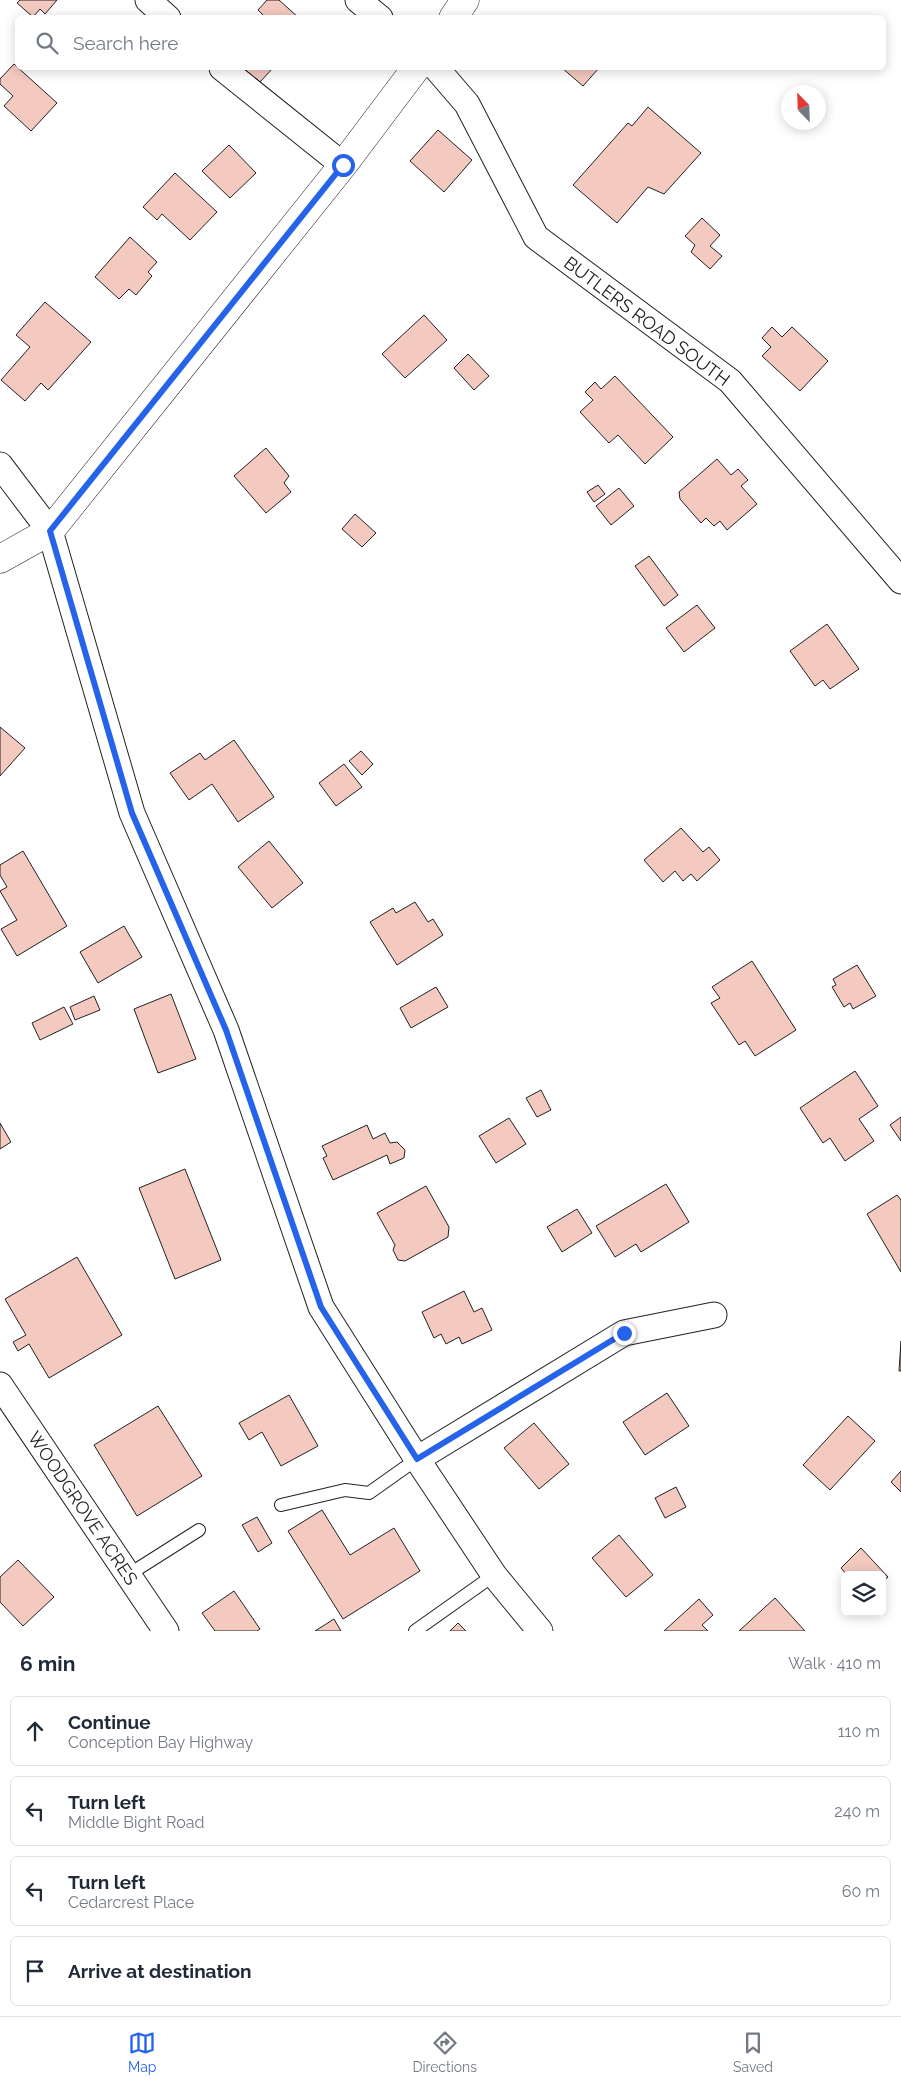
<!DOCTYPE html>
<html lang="en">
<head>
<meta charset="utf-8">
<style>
	:root { --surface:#fff; --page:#f6f6f7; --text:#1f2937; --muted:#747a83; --line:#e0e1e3; --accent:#2563eb }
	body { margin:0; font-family:Raleway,sans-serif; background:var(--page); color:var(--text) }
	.controls { position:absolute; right:15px; bottom:15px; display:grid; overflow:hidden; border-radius:8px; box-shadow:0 2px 12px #0003 }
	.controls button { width:45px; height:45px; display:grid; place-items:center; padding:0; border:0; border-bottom:1px solid var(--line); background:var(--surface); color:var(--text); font:25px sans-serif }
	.compass { position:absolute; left:781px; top:85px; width:45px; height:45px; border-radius:50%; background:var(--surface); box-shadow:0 2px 12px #0003; rotate:337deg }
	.stop { position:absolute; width:15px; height:15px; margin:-11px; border:4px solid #2563eb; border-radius:50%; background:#fff }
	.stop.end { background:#2563eb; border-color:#fff; box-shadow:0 1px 5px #0008 }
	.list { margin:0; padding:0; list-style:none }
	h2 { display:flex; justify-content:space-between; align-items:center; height:65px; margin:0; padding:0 20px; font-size:21px }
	h2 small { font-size:16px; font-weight:400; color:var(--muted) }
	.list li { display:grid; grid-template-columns:32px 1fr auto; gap:15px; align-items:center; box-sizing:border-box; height:70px; margin:0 10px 10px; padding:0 10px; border:1px solid var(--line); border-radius:8px }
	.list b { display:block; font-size:19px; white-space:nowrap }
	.list p { margin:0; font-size:16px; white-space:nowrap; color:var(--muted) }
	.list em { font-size:16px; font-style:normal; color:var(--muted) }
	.icon { flex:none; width:28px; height:28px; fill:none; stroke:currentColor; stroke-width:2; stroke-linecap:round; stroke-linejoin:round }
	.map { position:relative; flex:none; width:901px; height:1631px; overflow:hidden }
	.search { position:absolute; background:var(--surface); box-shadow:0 2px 12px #0003; left:15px; right:15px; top:15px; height:55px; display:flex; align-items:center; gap:12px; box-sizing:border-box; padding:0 18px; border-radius:8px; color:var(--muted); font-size:19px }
	.sheet { height:385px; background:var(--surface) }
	nav { display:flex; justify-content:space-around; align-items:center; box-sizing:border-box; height:70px; border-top:1px solid var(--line); background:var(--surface); font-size:14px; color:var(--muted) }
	nav a { display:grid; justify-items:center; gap:2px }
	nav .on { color:var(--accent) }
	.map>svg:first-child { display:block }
	.building { fill:#f3c9c0; stroke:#222 }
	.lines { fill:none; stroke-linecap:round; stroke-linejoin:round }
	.lane-casing { stroke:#222; stroke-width:14 }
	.street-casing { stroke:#222; stroke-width:27 }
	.primary-casing { stroke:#222; stroke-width:29 }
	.lane { stroke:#fff; stroke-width:12 }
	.street { stroke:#fff; stroke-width:25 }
	.primary { stroke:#fff; stroke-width:28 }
	.route { stroke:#2563eb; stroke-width:6 }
	.labels { text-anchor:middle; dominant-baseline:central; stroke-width:4; stroke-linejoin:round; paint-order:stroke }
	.street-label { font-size:18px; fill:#222; stroke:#fff }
</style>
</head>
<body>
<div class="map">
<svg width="901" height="1631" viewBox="0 0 901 1631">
	<rect width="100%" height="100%" fill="#fff"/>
	<path class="building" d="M20,0H57L45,14L40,9L33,17L17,3Z
		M267,0H279L299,18H261L263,15L258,10Z
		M14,64L57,103L31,131L4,106L13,96L0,84V79Z
		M243,68H273L260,82Z
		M562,68H599L583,86Z
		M648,107L701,153L664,194L648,187L617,223L573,185L628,123L632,126Z
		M438,130L472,160L444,192L410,161Z
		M229,145L256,173L230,198L202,171Z
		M175,173L217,212L190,240L162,214L157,220L143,207Z
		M702,218L720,235L710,246L722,256L710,269L691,252L695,245L685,236Z
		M130,237L157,262L148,272L152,276L136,295L129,289L119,299L95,277Z
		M45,302L91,342L48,390L41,383L25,401L1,380L30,347L16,335Z
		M424,315L447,340L405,378L382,354Z
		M772,327L782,337L792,327L828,361L800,391L762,356L771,347L762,338Z
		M468,354L489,376L474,390L454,368Z
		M615,376L673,437L645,464L618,435L609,443L580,412L593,400L585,392L595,382L601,389Z
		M266,448L289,476L284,483L291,492L266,513L234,476Z
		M717,459L731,475L738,469L748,480L741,486L757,504L727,530L720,521L714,526L706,518L701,523L680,499L679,492Z
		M598,485L605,494L594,502L587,492Z
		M619,488L634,506L611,525L596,506Z
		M355,514L376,533L362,547L342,529Z
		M649,556L678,595L664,606L635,566Z
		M697,605L715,628L684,652L666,628Z
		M827,624L859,669L830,689L823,680L815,686L790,651Z
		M0,727L25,748L0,776Z
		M234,740L274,797L238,822L212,784L189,800L170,773L200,753L205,760Z
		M361,751L373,764L362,775L349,761Z
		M344,764L362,787L336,806L319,783Z
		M681,828L703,852L709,847L720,860L697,881L691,874L683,881L675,871L663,882L644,860Z
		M269,841L303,883L272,908L238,867Z
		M23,851L67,926L17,956L1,929L17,920L0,891L7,887L0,875V865Z
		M415,902L428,922L433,919L443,935L397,965L370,922L393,908L396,913Z
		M124,926L142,957L98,983L80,952Z
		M752,961L796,1030L755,1056L745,1041L739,1045L711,1003L720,998L712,987Z
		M857,965L876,996L853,1009L850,1003L844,1007L832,987L836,985L833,979Z
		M436,987L448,1007L411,1028L400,1008Z
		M171,994L196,1059L158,1073L134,1009Z
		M94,996L100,1010L75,1020L70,1007Z
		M64,1007L73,1024L40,1040L32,1023Z
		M855,1071L878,1106L859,1119L874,1141L845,1161L830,1138L823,1143L800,1108Z
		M541,1090L551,1110L537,1117L526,1098Z
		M901,1117V1141L890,1125Z
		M509,1118L526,1144L496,1163L479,1136Z
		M0,1123L11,1142L0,1149Z
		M367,1125L373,1139L385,1133L390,1143L397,1142L405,1150L404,1158L390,1164L387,1155L333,1180L323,1158L327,1156L322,1146Z
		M185,1169L221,1260L175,1279L139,1188Z
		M666,1184L689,1222L641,1252L636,1244L615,1257L596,1226Z
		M426,1186L449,1227L448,1237L405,1261L398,1260L393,1250L395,1245L377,1213Z
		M897,1195L901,1200V1272L867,1214Z
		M577,1209L592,1233L562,1252L547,1227Z
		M77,1257L122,1335L49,1378L29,1344L18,1351L13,1342L26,1335L5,1299Z
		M464,1291L474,1312L482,1308L492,1330L462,1344L459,1337L446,1344L441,1334L434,1338L422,1312Z
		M901,1341V1371H899Z
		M667,1393L689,1426L645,1455L623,1422Z
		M289,1395L318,1446L281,1466L262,1432L249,1440L239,1423Z
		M158,1406L202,1476L137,1516L94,1445Z
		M848,1416L875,1441L830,1490L803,1465Z
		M534,1423L569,1464L539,1489L504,1448Z
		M901,1471V1492L891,1482Z
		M676,1487L686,1507L665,1518L655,1498Z
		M322,1510L350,1555L394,1528L420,1571L343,1619L288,1531Z
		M257,1517L272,1543L258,1552L242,1525Z
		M619,1535L653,1575L626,1597L592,1558Z
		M861,1548L888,1577L882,1582V1575H847L841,1568Z
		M18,1560L54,1597L23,1626L0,1602V1577Z
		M234,1591L260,1629L257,1631H215L202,1613Z
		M775,1598L805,1631H739Z
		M699,1599L713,1615L702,1625L708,1631H664Z
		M334,1619L341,1631H315Z
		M458,1623L466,1631H450Z"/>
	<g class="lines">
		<defs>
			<path id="lane" d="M281,1505L345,1490L369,1493L417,1459
				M128,1575L199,1530
				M415,1631L494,1575"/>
			<path id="street" d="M148,0L168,18
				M358,0L380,18
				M222,68L343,165
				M436,68L467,104L536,237L730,381L901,581
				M0,465L50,531L132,813L226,1030L321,1307L417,1459L494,1575L540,1631
				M0,1385L166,1631
				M417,1459L624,1333L714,1315"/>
			<path id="primary" d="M453,18L465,0
				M0,559L50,531L343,165L416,68"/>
		</defs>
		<use href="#lane" class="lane-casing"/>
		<use href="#street" class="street-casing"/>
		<use href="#primary" class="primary-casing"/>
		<use href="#lane" class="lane"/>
		<use href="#street" class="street"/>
		<use href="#primary" class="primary"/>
	</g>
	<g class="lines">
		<path class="route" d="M343,165L50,531L132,813L226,1030L321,1307L417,1459L624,1333"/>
	</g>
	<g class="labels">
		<g class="street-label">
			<text transform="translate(647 321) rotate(37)">BUTLERS ROAD SOUTH</text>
			<text transform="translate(83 1508) rotate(56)">WOODGROVE ACRES</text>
		</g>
	</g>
</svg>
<div class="controls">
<button><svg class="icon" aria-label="layers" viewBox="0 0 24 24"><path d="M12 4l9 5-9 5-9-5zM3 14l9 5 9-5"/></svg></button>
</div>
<svg class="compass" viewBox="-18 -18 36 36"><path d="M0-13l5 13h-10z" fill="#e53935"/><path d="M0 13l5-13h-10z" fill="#747a83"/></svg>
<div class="stop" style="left:343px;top:165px"></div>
<div class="stop end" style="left:624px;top:1333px"></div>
<div class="search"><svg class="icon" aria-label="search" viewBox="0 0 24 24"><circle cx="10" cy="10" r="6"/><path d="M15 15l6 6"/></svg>Search here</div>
</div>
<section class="sheet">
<h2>6 min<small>Walk · 410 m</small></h2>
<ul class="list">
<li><svg class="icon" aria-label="ahead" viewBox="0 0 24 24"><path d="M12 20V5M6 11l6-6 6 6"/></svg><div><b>Continue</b><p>Conception Bay Highway</p></div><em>110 m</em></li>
<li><svg class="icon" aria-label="left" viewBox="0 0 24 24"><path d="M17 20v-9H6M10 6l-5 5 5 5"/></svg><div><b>Turn left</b><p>Middle Bight Road</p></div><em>240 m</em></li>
<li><svg class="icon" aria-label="left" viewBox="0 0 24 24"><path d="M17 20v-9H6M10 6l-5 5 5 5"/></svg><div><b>Turn left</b><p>Cedarcrest Place</p></div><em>60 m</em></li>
<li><svg class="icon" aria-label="arrive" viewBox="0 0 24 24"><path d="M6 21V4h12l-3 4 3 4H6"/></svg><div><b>Arrive at destination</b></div></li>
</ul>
</section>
<nav>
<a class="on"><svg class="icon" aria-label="map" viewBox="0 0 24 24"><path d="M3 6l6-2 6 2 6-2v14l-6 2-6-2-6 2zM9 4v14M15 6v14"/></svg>Map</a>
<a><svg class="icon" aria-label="directions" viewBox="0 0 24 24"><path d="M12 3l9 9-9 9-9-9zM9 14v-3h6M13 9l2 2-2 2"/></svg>Directions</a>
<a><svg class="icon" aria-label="saved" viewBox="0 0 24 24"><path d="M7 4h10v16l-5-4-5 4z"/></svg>Saved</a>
</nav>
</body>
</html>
